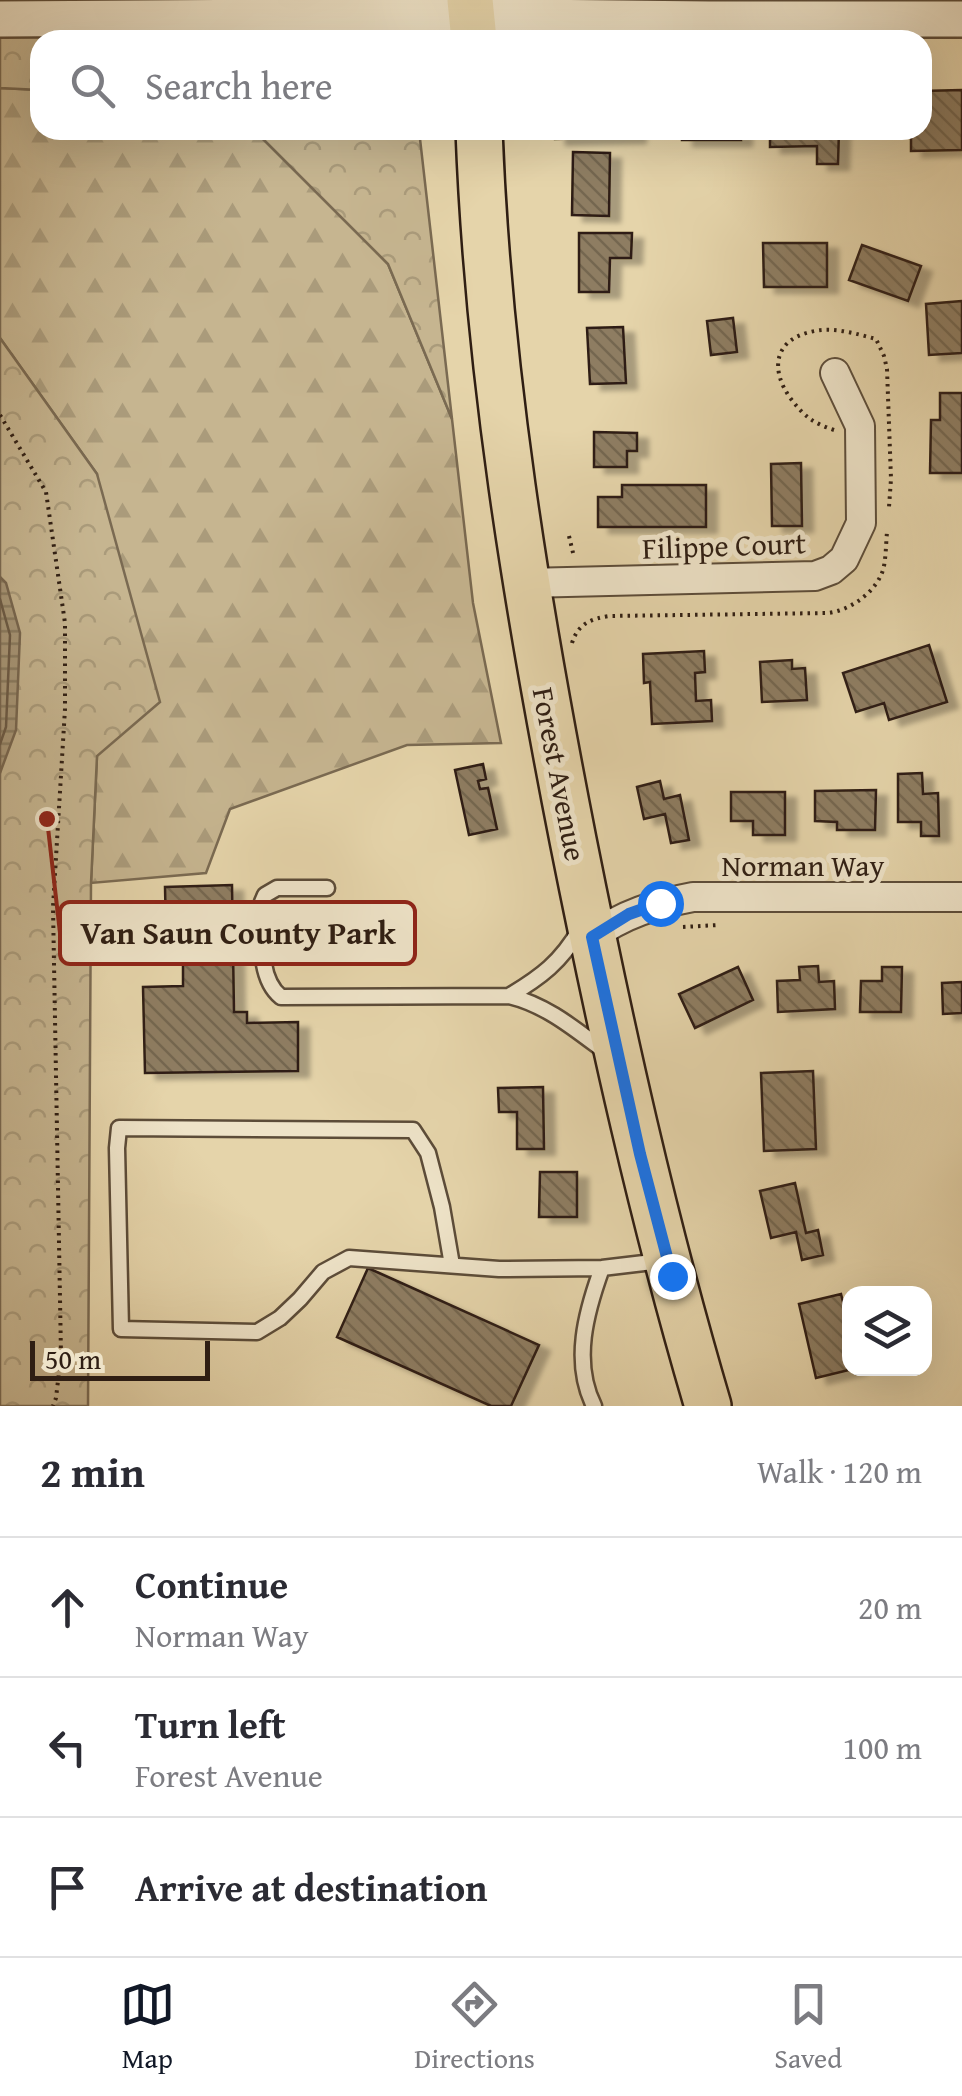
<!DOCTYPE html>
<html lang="en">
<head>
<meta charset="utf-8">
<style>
	:root { --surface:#fff; --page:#f7f7f7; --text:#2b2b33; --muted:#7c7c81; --line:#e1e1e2; --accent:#111827 }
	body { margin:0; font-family:"Gentium Book Plus",serif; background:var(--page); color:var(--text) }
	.controls { position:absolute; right:30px; bottom:30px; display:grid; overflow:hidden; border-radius:20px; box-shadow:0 10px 40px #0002 }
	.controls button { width:90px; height:90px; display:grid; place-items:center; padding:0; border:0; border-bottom:2px solid var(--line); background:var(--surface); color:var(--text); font:50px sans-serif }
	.scale { position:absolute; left:30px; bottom:25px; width:180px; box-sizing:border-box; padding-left:10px; border:5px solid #2f1e13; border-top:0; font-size:28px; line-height:35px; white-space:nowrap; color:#2f1e13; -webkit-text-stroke:8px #eee3c8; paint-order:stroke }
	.stop { position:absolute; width:30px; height:30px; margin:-22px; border:8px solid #1a73e8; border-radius:50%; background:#fff }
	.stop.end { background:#1a73e8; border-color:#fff; box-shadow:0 2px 10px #0008 }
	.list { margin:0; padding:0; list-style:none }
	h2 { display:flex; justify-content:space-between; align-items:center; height:130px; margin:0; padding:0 40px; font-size:42px }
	h2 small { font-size:32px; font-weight:400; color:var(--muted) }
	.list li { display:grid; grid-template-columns:65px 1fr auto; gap:30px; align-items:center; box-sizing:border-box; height:140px; padding:0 40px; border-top:2px solid var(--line) }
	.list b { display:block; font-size:38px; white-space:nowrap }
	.list p { margin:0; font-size:32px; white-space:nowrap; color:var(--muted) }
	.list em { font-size:32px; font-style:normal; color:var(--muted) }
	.icon { flex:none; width:55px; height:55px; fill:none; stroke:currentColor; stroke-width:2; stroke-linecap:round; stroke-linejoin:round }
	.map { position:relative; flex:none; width:962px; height:1406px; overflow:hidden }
	.search { position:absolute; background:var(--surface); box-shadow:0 10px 40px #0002; left:30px; right:30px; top:30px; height:110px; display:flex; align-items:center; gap:25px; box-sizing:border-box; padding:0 35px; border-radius:30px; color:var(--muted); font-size:38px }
	.sheet { height:550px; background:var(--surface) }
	nav { display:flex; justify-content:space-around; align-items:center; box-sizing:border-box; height:140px; border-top:2px solid var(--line); background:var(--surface); font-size:28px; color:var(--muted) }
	nav a { display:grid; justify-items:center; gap:5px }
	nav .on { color:var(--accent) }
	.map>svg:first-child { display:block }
	.forest { fill:url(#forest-firs); stroke:#7a6a52; stroke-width:2.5 }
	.park { fill:url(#park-crowns); stroke:#7a6a52; stroke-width:2.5 }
	.water { fill:url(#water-rules); stroke:#77664f; stroke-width:2.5 }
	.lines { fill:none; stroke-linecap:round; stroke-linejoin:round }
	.shore { stroke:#6b5a45; stroke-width:2.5 }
	.building { fill:url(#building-back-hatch); stroke:#2f1e13; stroke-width:2.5; filter:url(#shadow) }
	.service-casing { stroke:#5c4c39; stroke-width:19 }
	.minor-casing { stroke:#5c4c39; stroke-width:32 }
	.tertiary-casing { stroke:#5c4c39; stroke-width:40 }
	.primary-casing { stroke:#2f1e13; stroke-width:50 }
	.path { stroke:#2f1e13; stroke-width:4; stroke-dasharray:2.5 5; stroke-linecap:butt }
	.service { stroke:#eee3c8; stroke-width:14 }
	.minor { stroke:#eee3c8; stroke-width:28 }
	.tertiary { stroke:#eee3c8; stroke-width:35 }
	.primary { stroke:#e5d4aa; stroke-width:45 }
	.route { stroke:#1a73e8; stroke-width:12 }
	.labels { text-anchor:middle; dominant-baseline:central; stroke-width:10; stroke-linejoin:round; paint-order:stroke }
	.street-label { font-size:30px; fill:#2f1e13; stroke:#eee3c8 }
	.leader { fill:none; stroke:#8f2418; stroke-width:4 }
	.callout-dot { fill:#8f2418; stroke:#eee3c8; stroke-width:4 }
	.callout { fill:#eee3c8; stroke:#8f2418; stroke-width:4 }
	.callout-label { font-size:32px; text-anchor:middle; font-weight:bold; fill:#2f1e13 }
</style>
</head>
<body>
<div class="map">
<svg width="962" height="1406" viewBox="0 0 962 1406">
	<defs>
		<pattern id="forest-firs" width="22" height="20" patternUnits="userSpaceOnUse" patternTransform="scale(2.5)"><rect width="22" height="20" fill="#c6b590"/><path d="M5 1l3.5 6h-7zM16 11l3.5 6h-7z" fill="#aa9b7b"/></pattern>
		<pattern id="park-crowns" width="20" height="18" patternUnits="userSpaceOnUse" patternTransform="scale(2.5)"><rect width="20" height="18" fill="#c6b590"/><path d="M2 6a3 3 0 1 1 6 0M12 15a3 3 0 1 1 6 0" fill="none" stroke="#aa9b7b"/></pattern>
		<pattern id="water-rules" width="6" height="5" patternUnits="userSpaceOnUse" patternTransform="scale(2.5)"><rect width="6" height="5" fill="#a79677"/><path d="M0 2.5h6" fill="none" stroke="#887a60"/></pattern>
		<pattern id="building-back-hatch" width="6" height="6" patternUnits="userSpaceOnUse" patternTransform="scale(2.5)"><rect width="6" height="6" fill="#8e7d62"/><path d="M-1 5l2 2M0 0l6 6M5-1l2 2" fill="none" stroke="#746650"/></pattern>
		<filter id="shadow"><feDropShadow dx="11" dy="6" stdDeviation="2.5" flood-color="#0004"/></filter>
	</defs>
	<rect width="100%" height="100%" fill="#e5d4aa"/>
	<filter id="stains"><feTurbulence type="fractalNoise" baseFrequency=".002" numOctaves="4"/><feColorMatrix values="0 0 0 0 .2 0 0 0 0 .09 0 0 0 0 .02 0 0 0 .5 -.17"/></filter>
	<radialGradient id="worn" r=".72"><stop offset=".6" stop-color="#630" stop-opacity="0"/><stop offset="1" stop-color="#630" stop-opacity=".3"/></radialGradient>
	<path class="forest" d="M0,88L40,90V130H254L388,264L452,419L473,603L501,743L407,745L230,809L206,873L91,883L97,756V474L0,338Z"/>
	<path class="park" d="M0,15L406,17L409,40H40V90L0,88Z
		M254,130H419L452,419L388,264Z
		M0,338L97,474L160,702L97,756L91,883L88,1406H0Z"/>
	<path class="water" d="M0,577L6,583L20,633L16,730L0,773Z"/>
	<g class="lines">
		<path class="shore" d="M0,599L10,635L6,727L0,744"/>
	</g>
	<path class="building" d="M962,90V150L911,151V130H922V91Z
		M554,130H635V137L555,139Z
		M682,130H741V140H682Z
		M770,130H839L838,164H817V146L770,147Z
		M573,152L610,153L609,216L572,215Z
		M579,233H632L631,258H610L609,292H579Z
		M763,243H827V287H764Z
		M862,245L921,266L908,301L849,280Z
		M962,301V353L929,355L926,304Z
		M733,318L737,352L711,355L707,321Z
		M623,327L626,383L590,384L587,328Z
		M940,393H962V473H930L931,420H940Z
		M594,432L637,433V451H627V467H594Z
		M801,463L802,526H772L771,464Z
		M622,485H706V527H598V497H622Z
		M929,645L947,702L889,720L884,703L856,712L843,673Z
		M704,651L705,672L695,673L696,701L711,700L712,721L652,724L650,682L644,683L643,654Z
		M792,660V669L805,668L807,700L762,702L760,662Z
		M483,764L486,779L478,781L480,789L488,788L497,829L469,835L455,770Z
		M922,773L923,794L938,793L939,836H921V822H898V774Z
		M660,781L664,799L680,795L689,840L671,843L665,814L644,819L637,787Z
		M876,790L875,830H837V822L815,821V791Z
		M731,792H785V835H753V821H731Z
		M232,885L234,1012H247V1023L298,1022V1071L145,1073L143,987L183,986V931L166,932L165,887Z
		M818,966L819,982L834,981L835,1009L778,1012L777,981L800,980L799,967Z
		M738,967L753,1000L695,1028L679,994Z
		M882,967H902L901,1012H860L861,981H882Z
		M962,982V1013L943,1014L942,983Z
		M813,1071L816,1149L764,1151L761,1073Z
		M543,1087L544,1149H517V1112H499L498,1088Z
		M540,1172H577V1217H539Z
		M795,1183L806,1233L818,1230L823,1255L802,1260L796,1232L771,1238L760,1191Z
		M368,1268L539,1345L511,1406H491L337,1337Z
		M841,1294L850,1330V1368H857L816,1378L799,1304Z"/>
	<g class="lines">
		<defs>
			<path id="service" d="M327,888H277L265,895L262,902C263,931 256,977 281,997L509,996C547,1005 576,1030 607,1053
				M509,996C541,977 561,962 580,929
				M452,1265L442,1207L428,1153L413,1130L119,1128L117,1148L121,1329L257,1332L280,1318L300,1299L323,1272L349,1258L499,1269L602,1268L661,1261
				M594,1406C572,1362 586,1312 602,1268"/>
			<path id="minor" d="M526,583L815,576L831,570L844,559L861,523L860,426L835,373
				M592,937C623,914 656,904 693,897H962"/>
			<path id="tertiary" d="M0,19L433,16L709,19H962"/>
			<path id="primary" d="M470,0L474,40
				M479,130C488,369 527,606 573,840C611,1031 653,1220 708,1406"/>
		</defs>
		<use href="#service" class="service-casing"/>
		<use href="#minor" class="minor-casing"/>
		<use href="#tertiary" class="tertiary-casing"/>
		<use href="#primary" class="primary-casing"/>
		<path class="path" d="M0,415L46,492L65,623V709L53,907L61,1355L56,1398L53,1406
			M834,430C813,423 805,417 791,399C769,369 774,338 815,331C835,327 857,334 876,339L884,356L887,369L891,479L889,507
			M569,536L574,557
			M572,643C578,624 590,619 609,616L828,613C852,610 879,590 884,566C886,555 886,543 887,532
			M683,927L719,925"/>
		<use href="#service" class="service"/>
		<use href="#minor" class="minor"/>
		<use href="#tertiary" class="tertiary"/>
		<use href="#primary" class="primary"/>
	</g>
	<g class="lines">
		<path class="route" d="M660,903L629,914L592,937L640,1154L672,1276"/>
	</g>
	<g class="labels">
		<g class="street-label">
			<text transform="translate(724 545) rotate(-2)">Filippe Court</text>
			<text transform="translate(560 774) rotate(79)">Forest Avenue</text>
			<text x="803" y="865">Norman Way</text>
		</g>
	</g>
	<path class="leader" d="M47 819L60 933"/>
	<circle class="callout-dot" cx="47" cy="819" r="10"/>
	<rect class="callout" x="60" y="902" width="355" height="62" rx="10"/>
	<g class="callout-label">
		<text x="238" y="944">Van Saun County Park</text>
	</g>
	<rect width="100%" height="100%" filter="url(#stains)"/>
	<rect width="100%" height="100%" fill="url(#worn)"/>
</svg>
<div class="controls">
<button><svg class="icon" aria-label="layers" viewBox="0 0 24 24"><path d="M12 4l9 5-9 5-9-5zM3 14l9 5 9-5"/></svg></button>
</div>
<div class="scale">50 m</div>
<div class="stop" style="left:660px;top:903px"></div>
<div class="stop end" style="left:672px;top:1276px"></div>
<div class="search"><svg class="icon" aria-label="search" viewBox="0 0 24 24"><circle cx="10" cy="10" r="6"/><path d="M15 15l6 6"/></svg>Search here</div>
</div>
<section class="sheet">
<h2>2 min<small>Walk · 120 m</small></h2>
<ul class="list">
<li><svg class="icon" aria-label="ahead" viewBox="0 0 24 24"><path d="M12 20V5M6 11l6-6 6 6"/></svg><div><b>Continue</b><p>Norman Way</p></div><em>20 m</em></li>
<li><svg class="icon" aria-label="left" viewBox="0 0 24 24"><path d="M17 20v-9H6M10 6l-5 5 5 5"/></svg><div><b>Turn left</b><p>Forest Avenue</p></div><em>100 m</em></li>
<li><svg class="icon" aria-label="arrive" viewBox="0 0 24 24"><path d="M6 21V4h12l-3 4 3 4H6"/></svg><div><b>Arrive at destination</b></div></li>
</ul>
</section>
<nav>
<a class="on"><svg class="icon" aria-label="map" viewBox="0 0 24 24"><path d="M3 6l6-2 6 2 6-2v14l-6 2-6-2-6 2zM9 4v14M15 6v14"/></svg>Map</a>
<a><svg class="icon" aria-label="directions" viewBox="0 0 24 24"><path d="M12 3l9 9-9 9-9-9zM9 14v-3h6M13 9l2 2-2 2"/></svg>Directions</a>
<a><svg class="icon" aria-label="saved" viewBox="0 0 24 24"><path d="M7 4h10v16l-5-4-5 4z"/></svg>Saved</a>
</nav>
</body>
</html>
